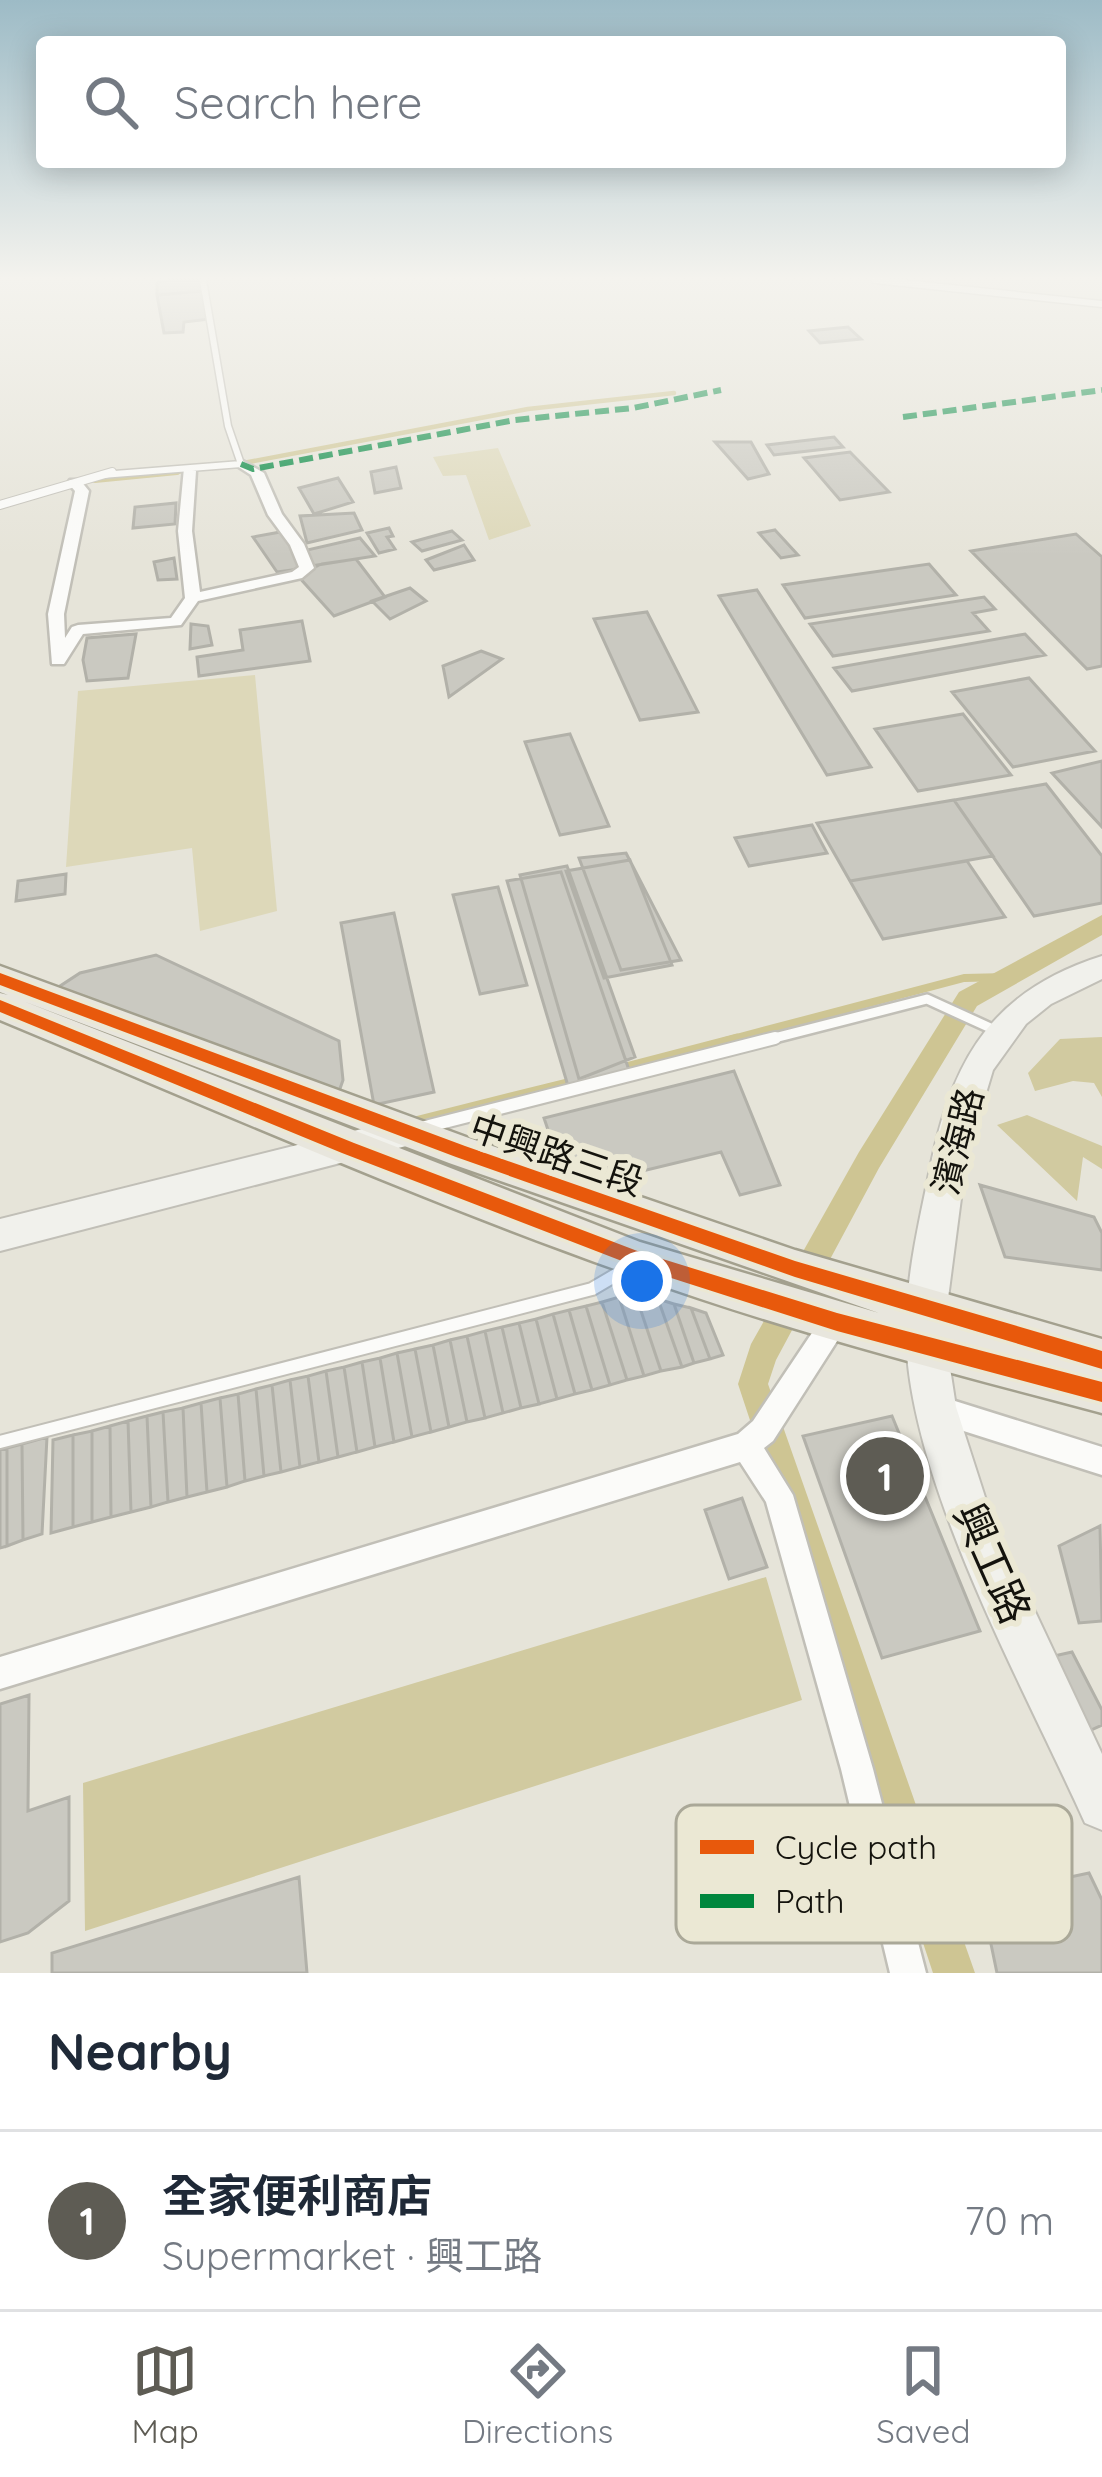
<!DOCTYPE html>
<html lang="en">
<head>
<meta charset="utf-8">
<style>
	:root { --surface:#fff; --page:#f2f2f3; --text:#1f2937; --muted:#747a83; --line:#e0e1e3; --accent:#5e5c54 }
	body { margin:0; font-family:Quicksand,"Noto Sans TC",sans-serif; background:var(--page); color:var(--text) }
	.you { position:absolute; left:642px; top:1281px; width:42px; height:42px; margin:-30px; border:9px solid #fff; border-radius:50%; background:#1a73e8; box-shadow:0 0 0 18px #1a73e833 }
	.badge { display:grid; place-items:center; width:78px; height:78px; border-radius:50%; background:var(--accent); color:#fff; font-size:39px; font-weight:700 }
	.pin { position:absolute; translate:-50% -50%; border:6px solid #fff; box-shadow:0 3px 12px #0006 }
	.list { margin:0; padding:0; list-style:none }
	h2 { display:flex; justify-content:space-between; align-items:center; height:156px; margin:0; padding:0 48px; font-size:51px }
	h2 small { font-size:39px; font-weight:400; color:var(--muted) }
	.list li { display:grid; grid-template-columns:78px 1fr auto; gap:36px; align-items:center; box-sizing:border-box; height:180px; padding:0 48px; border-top:3px solid var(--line) }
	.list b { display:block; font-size:45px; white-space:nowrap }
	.list p { margin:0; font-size:39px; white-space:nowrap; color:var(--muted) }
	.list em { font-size:39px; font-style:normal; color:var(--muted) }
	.icon { flex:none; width:66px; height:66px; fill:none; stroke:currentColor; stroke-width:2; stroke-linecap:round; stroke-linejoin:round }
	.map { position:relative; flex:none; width:1102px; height:1973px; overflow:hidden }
	.search { position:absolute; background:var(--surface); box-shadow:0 6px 30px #0003; left:36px; right:36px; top:36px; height:132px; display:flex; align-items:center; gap:30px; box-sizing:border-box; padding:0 42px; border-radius:12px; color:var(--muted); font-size:45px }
	.sheet { height:336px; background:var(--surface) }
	nav { display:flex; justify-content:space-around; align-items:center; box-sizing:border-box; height:168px; border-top:3px solid var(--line); background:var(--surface); font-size:33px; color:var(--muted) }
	nav a { display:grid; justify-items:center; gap:6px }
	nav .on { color:var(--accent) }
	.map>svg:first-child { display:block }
	.green { fill:#ddd8b9 }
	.forest { fill:#d1caa0 }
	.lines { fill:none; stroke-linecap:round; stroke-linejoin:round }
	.stream-far3 { stroke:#cec593; stroke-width:4.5 }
	.stream-far2 { stroke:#cec593; stroke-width:6 }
	.stream-far1 { stroke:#cec593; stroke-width:8 }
	.stream { stroke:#cec593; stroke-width:9 }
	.canal { fill:#cec593; fill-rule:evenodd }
	.building { fill:#cac9c1; stroke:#b2b1a9; stroke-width:3 }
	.lane-far3-casing { stroke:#c1bfb7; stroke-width:9 }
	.lane-far2-casing { stroke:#c1bfb7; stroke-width:10 }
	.lane-far1-casing { stroke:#c1bfb7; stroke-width:14 }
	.lane-casing { stroke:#c1bfb7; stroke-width:16 }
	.street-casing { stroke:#c1bfb7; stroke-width:5 }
	.secondary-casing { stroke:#c1bfb7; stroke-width:4 }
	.primary-casing { stroke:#a3a08e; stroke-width:5 }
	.lane-far3 { stroke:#fbfbf9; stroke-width:6 }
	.lane-far2 { stroke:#fbfbf9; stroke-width:8 }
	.lane-far1 { stroke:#fbfbf9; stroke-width:9 }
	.lane { stroke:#fbfbf9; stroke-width:12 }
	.street { fill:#fbfbf9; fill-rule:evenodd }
	.secondary { fill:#f1f1ec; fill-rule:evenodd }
	.primary { fill:#e8e6dd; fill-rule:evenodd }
	.quiet { stroke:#00873e; stroke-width:6; stroke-dasharray:14 6; stroke-linecap:butt }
	.cycleway-casing { stroke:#ebe8d4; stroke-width:7 }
	.cycleway { fill:#e8590c; fill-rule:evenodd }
	.labels { text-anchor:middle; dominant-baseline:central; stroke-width:12; stroke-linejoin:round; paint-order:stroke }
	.street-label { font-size:36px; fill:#14130d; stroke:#ebe8d4 }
	.near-street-label { font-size:42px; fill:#14130d; stroke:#ebe8d4 }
	.key { fill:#ebe8d4; stroke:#aaa898; stroke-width:3 }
	.key-label { font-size:33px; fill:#14130d }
</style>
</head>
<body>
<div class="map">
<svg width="1102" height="1973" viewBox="0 0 1102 1973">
	<rect width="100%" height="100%" fill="#e6e4d9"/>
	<path class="green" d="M498,448L531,526L489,540L466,475L443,476L433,457Z
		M255,675L277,911L200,931L192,848L66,867L78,691Z"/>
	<path class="forest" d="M1102,1037V1097L1094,1083L1073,1081L1035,1091L1028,1073L1060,1039Z
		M1027,1115L1102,1146V1169L1083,1157L1077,1201L997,1125Z
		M766,1577L802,1700L85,1931L83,1783Z"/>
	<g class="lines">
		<path class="stream-far3" d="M238,464L528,409L674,393
			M148,475L193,470"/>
		<path class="stream-far2" d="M95,480L177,472"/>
		<path class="stream-far1" d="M725,1041L964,978L1007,977"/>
		<path class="stream" d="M618,1069L737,1038
			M415,1121L575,1081"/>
		<path class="canal" d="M1102,915V935L977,1006L879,1168L776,1360L768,1384L975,1973H933L738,1384L751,1344L859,1152L959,992Z"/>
	</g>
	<path class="building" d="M169,280H202L204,291L157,295V283Z
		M204,291L210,319L184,322L183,332L164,333L157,295Z
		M848,327L861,339L820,343L809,331Z
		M834,437L843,447L774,455L767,445Z
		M715,442H751L769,474L748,479Z
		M850,452L889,492L840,500L804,458Z
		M396,467L401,488L375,493L371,472Z
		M338,478L353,502L314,514L299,488Z
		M176,503L175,524L133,528L135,507Z
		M354,513L362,530L307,543L300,516Z
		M389,528L393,536L387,537L395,549L379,553L367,533Z
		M775,530L798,555L781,558L759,533Z
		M286,531L307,568L277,572L253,537Z
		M452,531L462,540L422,551L412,542Z
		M1076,534L1102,557V666L1087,669L971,551Z
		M360,538L375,556L311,566L307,550Z
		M464,545L474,560L434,570L426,560Z
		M174,558L177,579L158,580L154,562Z
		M356,559L385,597L334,616L297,575L322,564Z
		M929,564L956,595L805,618L783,585Z
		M410,588L426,601L390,619L372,601Z
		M757,590L871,767L827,775L719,596Z
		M984,597L995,609L973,613L989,631L833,656L810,624Z
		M647,612L698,712L640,720L594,619Z
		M302,621L310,661L199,676L197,657L243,650L240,630Z
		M191,624L208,626L212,645L190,649Z
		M136,634L128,678L87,681L83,660L87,638Z
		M1025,634L1045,655L852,691L834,668Z
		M481,651L502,659L449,697L443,666Z
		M1029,678L1095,751L1013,767L952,692Z
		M963,714L1011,775L918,791L875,729Z
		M570,734L609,826L560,835L525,742Z
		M1102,761V827L1052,773Z
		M1046,784L1102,856V903L1034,916L954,800Z
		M954,800L993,856L850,881L817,823Z
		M812,825L827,853L749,866L735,838Z
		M626,853L681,960L621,970L579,858Z
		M630,860L672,965L604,978L566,871Z
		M967,861L1005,917L883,939L850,881Z
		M567,866L635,1057L579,1079L520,875Z
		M561,872L630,1073L568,1086L507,881Z
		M66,874L65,894L16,901L18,881Z
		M498,887L527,985L480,994L453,895Z
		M394,913L434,1092L374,1105L341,923Z
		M156,955L339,1041L343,1080L336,1100L51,992L80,973Z
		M734,1071L780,1185L740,1195L721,1152L568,1189L544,1118Z
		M980,1185L1094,1217L1102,1233V1270L1005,1257Z
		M635,1293L661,1371L644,1376L619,1297Z
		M635,1293L658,1299L682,1367L661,1371Z
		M619,1297L644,1376L627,1380L602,1302Z
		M658,1299L674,1304L694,1363L682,1367Z
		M602,1302L627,1380L610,1385L586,1306Z
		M674,1304L691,1308L710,1359L694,1363Z
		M586,1306L610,1385L592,1390L569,1310Z
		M691,1308L706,1313L723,1355L710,1359Z
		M569,1310L592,1390L575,1394L553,1314Z
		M553,1314L575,1394L557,1399L536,1319Z
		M536,1319L557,1399L539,1404L519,1323Z
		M519,1323L539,1404L521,1408L502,1327Z
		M502,1327L521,1408L503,1413L485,1331Z
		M485,1331L503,1413L485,1418L467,1336Z
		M467,1336L485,1418L467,1422L450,1340Z
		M450,1340L467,1422L449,1427L433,1345Z
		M433,1345L449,1427L431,1432L415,1349Z
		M415,1349L431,1432L412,1437L397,1353Z
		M397,1353L412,1437L394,1442L380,1358Z
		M380,1358L394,1442L375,1447L362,1362Z
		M362,1362L375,1447L357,1452L344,1367Z
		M344,1367L357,1452L338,1457L326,1371Z
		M326,1371L338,1457L319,1462L308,1376Z
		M308,1376L319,1462L300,1467L290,1380Z
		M290,1380L300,1467L281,1472L272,1385Z
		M272,1385L281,1472L264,1476L256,1389Z
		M256,1389L264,1476L245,1481L238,1394Z
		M238,1394L245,1481L227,1487L220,1398Z
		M220,1398L227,1487L207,1492L201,1403Z
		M201,1403L207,1492L187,1497L183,1408Z
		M183,1408L187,1497L168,1502L163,1412Z
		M163,1412L168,1502L151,1507L147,1416Z
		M147,1416L151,1507L131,1512L128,1421Z
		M892,1416L980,1631L882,1658L803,1436Z
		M128,1421L131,1512L111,1517L110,1426Z
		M110,1426L111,1517L92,1522V1431Z
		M92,1431V1522L73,1527V1435Z
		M73,1435V1527L51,1533L53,1440Z
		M47,1437L42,1534L23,1540L22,1444Z
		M22,1444L23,1540L7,1546V1448Z
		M7,1448V1546L0,1548V1450Z
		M742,1498L767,1567L729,1579L705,1510Z
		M1100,1526L1102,1621L1079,1623L1059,1546Z
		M1072,1652L1102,1710V1725L1071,1739L1036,1660Z
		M29,1695L28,1811L69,1797V1901L28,1933L0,1942V1704Z
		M1089,1873L1102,1900V1973H997L981,1896Z
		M299,1877L307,1973H52V1953Z"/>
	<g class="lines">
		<defs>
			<path id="lane-far3" d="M875,280L1102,304
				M102,475L241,464L228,426L203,280"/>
			<path id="lane-far2" d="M0,505L112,472"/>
			<path id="lane-far1" d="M763,1041L927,999L997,1031"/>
			<path id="lane" d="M421,1128L775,1038
				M0,1442L592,1289L631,1266"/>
			<path id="street" d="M241,460L264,473L282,514L304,544L314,568L302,578L198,601L181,625L83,634L64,664H52L48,614L75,491L68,483L70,480H80L89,491L64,614L65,638L72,627L78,625L171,618L185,598L178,531L184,468L196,471L192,531L200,592L292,572L299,567L290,545L268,515L251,475L234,464Z
				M839,1303L848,1306L852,1315L848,1324L773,1441L764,1448L793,1495L873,1769L926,1973H890L841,1769L766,1502L740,1462L0,1689V1657L738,1434L753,1421L830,1306Z
				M939,1396L1102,1447V1475L929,1420L925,1410L929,1400Z"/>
			<path id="secondary" d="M1102,956V979L1051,1004L1026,1024L993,1070L966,1160L944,1329L956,1407L993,1522L1102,1754V1830L1085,1823C1024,1687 906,1477 906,1330C906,1273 921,1214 932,1159C954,1054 997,989 1102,956Z
				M406,1118L418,1122L423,1132L418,1142L406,1146L0,1251V1219Z"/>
			<path id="primary" d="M0,966L466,1137L795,1250L1102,1339V1413C947,1372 791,1332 640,1278C423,1202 212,1108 0,1020V993L8,995L0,992ZM23,1001L449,1163L879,1313L640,1242Z"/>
		</defs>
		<use href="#lane-far3" class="lane-far3-casing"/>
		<use href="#lane-far2" class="lane-far2-casing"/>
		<use href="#lane-far1" class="lane-far1-casing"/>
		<use href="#lane" class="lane-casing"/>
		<use href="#street" class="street-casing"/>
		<use href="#secondary" class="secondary-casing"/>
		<use href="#primary" class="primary-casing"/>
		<use href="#lane-far3" class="lane-far3"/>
		<use href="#lane-far2" class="lane-far2"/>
		<use href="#lane-far1" class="lane-far1"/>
		<use href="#lane" class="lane"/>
		<use href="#street" class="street"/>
		<use href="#secondary" class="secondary"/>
		<use href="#primary" class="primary"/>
		<path class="quiet" d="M903,417L1102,390
			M241,464L253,469L515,420L633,408L721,390"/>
		<defs>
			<path id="cycleway" d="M0,973L465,1146L795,1261L1102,1351V1369L795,1277L456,1157L0,985Z
				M0,1000L354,1143L640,1252L837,1313L1102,1382V1402L837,1331L640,1268L342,1153L0,1012Z"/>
		</defs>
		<use href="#cycleway" class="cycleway-casing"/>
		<use href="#cycleway" class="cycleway"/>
	</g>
	<linearGradient id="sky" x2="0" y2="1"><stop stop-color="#9dbbc6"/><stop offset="0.5" stop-color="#f4f3ee"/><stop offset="1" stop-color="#f4f3ee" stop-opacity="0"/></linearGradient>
	<rect width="1102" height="556" fill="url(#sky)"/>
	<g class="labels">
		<g class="street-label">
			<text transform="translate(957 1141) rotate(-76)">濱海路</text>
			<text transform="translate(557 1154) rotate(19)">中興路三段</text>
		</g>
		<g class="near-street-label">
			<text transform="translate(993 1563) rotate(66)">興工路</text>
		</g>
	</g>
	<rect x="676" y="1805" width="396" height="138" rx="18" class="key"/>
	<rect x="700" y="1840" width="54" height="14" fill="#e8590c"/>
	<rect x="700" y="1894" width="54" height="14" fill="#00873e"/>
	<g class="key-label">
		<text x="775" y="1859">Cycle path</text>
		<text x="775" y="1913">Path</text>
	</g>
</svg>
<div class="you"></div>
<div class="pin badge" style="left:885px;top:1476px">1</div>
<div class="search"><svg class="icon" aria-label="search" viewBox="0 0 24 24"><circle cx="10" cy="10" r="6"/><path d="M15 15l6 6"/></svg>Search here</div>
</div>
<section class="sheet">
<h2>Nearby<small></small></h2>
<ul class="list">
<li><span class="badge">1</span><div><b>全家便利商店</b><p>Supermarket · 興工路</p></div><em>70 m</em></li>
</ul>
</section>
<nav>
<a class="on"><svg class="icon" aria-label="map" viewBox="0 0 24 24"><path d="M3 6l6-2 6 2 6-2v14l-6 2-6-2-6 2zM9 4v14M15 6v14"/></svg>Map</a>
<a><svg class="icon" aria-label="directions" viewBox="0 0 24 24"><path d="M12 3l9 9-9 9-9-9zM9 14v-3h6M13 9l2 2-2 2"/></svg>Directions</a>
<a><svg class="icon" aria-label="saved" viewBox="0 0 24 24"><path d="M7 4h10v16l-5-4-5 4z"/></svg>Saved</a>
</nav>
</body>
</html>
